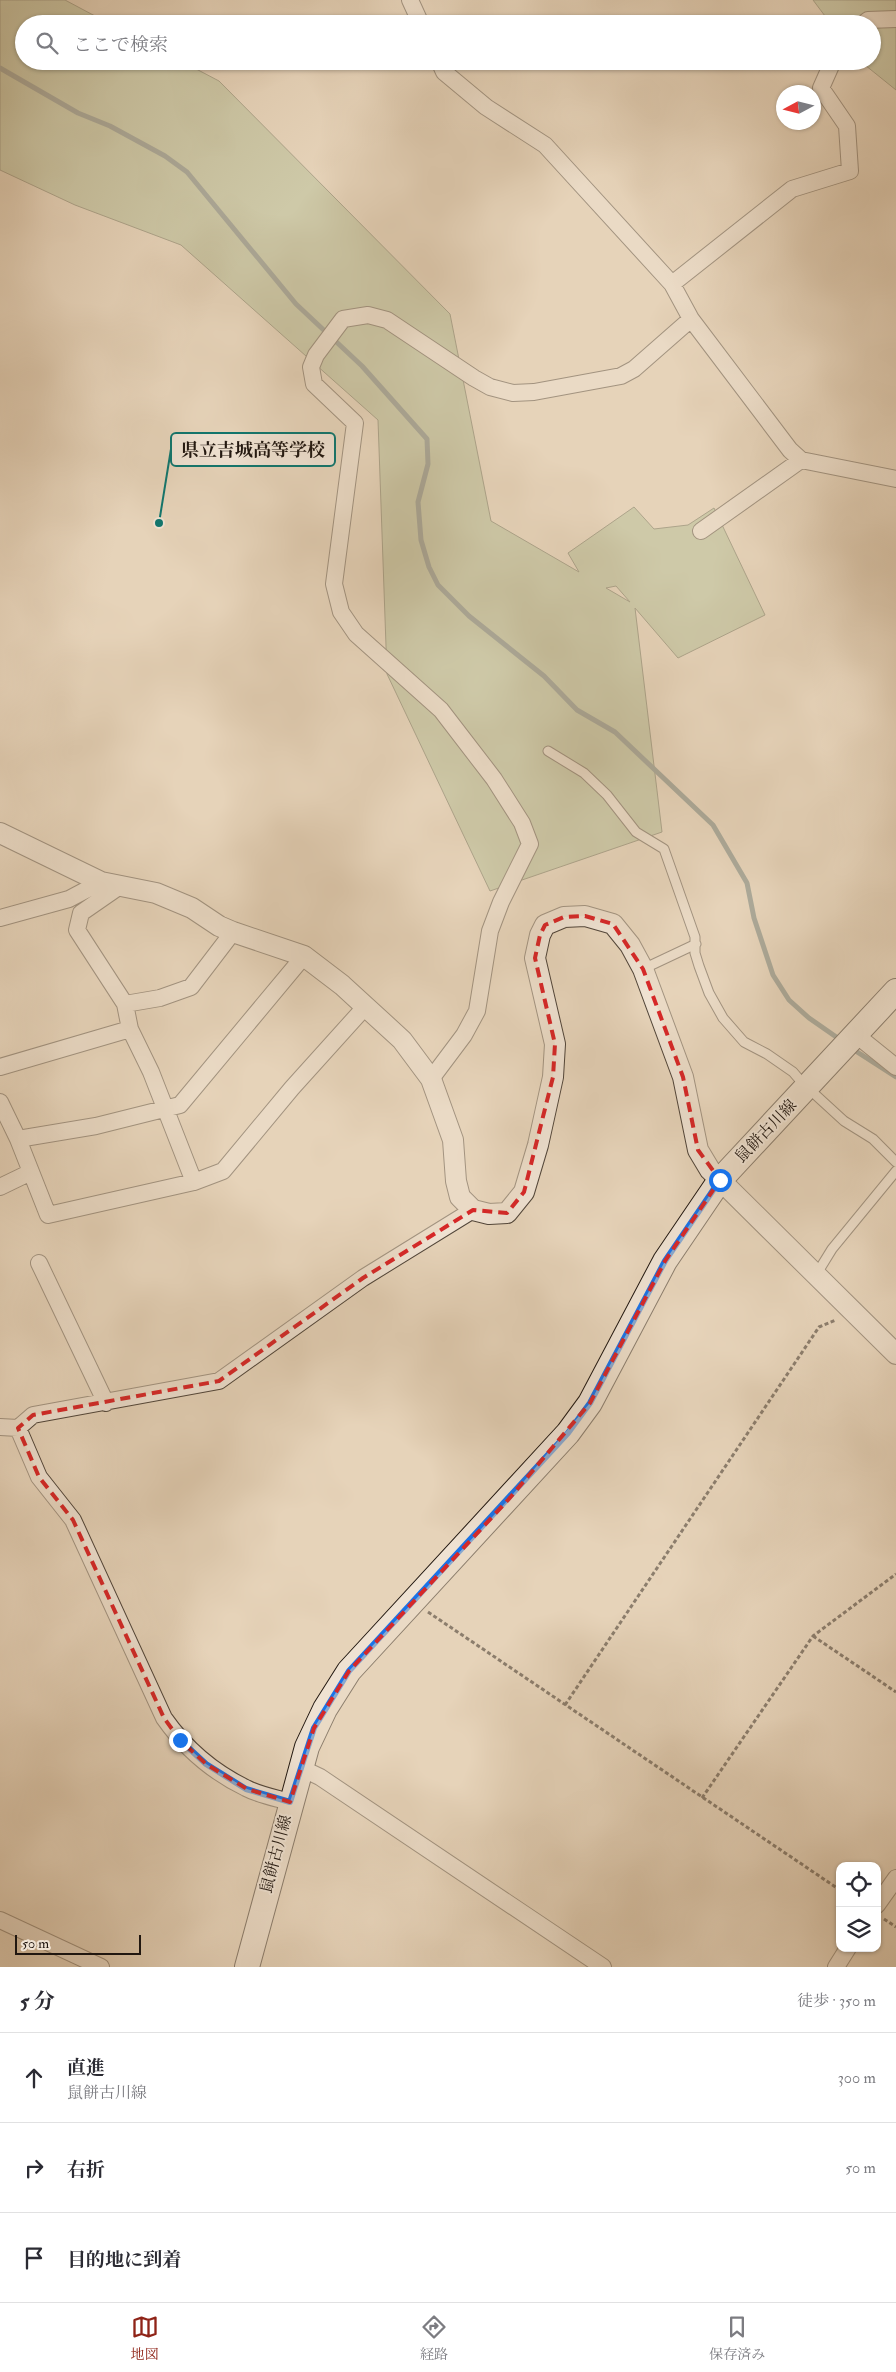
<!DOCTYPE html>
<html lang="ja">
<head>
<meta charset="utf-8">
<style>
	:root { --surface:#fff; --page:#f7f7f7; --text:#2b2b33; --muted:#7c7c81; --line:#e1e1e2; --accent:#8f2418 }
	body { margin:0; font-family:"IM FELL Double Pica","Noto Serif JP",serif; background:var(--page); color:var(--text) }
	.controls { position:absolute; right:15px; bottom:15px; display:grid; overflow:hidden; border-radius:10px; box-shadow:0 1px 4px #0004 }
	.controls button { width:45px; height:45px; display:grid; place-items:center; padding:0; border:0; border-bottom:1px solid var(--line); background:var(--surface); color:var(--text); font:25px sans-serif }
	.compass { position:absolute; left:776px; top:85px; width:45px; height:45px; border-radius:50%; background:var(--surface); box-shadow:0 1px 4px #0004; rotate:263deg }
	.scale { position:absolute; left:15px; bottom:12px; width:126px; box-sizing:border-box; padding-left:5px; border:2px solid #211710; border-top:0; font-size:14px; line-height:18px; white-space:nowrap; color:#211710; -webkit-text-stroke:4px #efe2d2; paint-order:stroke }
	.stop { position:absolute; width:15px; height:15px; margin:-11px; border:4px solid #1a73e8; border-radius:50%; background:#fff }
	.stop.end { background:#1a73e8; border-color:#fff; box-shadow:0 1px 5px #0008 }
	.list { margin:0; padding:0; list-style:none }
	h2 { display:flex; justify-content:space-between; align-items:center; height:65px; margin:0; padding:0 20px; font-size:21px }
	h2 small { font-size:16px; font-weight:400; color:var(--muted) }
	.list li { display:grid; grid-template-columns:32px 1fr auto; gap:15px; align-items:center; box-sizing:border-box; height:90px; padding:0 20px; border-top:1px solid var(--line) }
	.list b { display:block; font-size:19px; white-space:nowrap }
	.list p { margin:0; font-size:16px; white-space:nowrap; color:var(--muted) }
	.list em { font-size:16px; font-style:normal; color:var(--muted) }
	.icon { flex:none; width:28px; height:28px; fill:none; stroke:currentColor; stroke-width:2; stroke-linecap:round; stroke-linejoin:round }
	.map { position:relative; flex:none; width:896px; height:1967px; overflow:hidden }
	.search { position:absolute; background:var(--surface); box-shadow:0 1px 4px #0004; left:15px; right:15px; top:15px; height:55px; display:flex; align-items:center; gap:12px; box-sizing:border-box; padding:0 18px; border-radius:28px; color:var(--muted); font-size:19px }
	.sheet { height:335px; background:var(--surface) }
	nav { display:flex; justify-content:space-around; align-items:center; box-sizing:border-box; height:70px; border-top:1px solid var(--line); background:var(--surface); font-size:14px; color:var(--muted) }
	nav a { display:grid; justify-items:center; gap:2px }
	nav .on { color:var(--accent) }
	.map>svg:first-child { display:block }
	.green { fill:#b1bd92; stroke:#696a51; fill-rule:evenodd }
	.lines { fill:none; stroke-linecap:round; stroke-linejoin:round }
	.stream { stroke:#677771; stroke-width:5 }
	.service-casing { stroke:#52463a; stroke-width:11 }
	.minor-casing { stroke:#52463a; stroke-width:18 }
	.tertiary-casing { stroke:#52463a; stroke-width:22 }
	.secondary-casing { stroke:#211710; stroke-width:26 }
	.path { stroke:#211710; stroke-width:3; stroke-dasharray:4 2.5; stroke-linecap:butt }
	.service { stroke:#efe2d2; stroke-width:9 }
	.minor { stroke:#efe2d2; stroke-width:16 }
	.tertiary { stroke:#efe2d2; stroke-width:20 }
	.secondary { stroke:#efe2d2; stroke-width:24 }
	.route { stroke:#1a73e8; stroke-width:6 }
	.marked { fill:none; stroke:#d62828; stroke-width:4; stroke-dasharray:10 6; stroke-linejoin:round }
	.labels { text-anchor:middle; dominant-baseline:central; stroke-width:4; stroke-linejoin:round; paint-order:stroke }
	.street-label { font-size:16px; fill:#211710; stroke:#efe2d2 }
	.leader { fill:none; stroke:#0f766e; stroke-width:2 }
	.callout-dot { fill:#0f766e; stroke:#efe2d2; stroke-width:2 }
	.callout { fill:#efe2d2; stroke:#0f766e; stroke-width:2 }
	.callout-label { font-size:18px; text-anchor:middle; font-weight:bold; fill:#211710 }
</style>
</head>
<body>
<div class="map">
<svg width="896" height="1967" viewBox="0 0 896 1967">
	<rect width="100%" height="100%" fill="#e6d3b9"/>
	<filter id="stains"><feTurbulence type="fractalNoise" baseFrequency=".004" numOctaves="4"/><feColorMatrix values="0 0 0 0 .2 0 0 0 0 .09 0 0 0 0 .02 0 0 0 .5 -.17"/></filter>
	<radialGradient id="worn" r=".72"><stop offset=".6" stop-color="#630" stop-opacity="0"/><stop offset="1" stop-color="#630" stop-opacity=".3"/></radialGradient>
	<path class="green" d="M0,0H65L110,24H24V61H181L219,81L450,314L491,521L579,572L568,553L634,507L654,529L688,525L714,508L765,615L678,658L635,608L662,832L490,891L387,674L378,420L181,245L75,205L0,170ZM616,586L630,602L606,588Z
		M813,0H896V90L860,61H872V24H831Z"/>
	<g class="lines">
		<path class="stream" d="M0,68L78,113L110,126L165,156L187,172L296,304L362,366L427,439L428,464L418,502L421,540L429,567L438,585L469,616L544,676L577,710L615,732L713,825L747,883L754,918L773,975L789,1000L809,1018L842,1041
			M851,1048L896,1077"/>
		<defs>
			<path id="service" d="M548,751L584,773L607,795L636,832L664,849L695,937V953L699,966L709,993L723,1018L744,1042L767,1054L793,1072L799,1079
				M643,969L696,944
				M808,1088L844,1121L873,1139L896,1162
				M816,1275L832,1249L896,1171"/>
			<path id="minor" d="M410,0L421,24
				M863,24L868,20L896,19
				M439,61L444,72L486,107L545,145L672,284L691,319L790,450L801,460L896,479
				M672,284L792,189L850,171L847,126L821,88L833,61
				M701,531L801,460
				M120,886L81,913L77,930L125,1004L130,1029
				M0,918L69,899L101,882
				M125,1004L160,998L191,987L233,932
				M855,1034L896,1067
				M0,1067L130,1029L151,1072L194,1182
				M431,1079L464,1035L477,1011L490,931L501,902L530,844L522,823L494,779L441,710L356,634L341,612L334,584L355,423L314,384L311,367L316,355L343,319L368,315L387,320L474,378L490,387L513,393L534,392L621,376L634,369L691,319
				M0,1102L18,1139L48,1215L194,1182L223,1171L292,1088L365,1007
				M18,1139L96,1126L180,1105L304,956
				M0,1187L31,1172
				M39,1263L106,1403
				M0,1427L18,1428L33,1415L219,1381L363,1278L473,1210
				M18,1428L39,1477L73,1520L164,1718C185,1748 213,1772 246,1788C259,1795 276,1798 290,1802
				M301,1768L320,1777L603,1967
				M877,1905L896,1878
				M0,1920L101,1967
				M836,1967L848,1948"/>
			<path id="tertiary" d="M0,833L101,882L156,893L192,908L219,926L233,932L304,956L342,985L402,1040L431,1079L453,1140L456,1181L460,1197L473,1210L489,1214L507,1213L524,1192L538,1145L553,1077L555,1044L535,958L540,935L545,925L564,917L585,916L613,924L630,945L643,969L683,1077L698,1150L710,1170L896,1354"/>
			<path id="secondary" d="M247,1967L307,1747L325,1709L349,1671L568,1433L590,1403L665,1261L720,1180L896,991"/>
		</defs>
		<use href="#service" class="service-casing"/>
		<use href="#minor" class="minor-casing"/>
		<use href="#tertiary" class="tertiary-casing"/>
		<use href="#secondary" class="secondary-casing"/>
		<path class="path" d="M428,1612L840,1890
			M813,1636L896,1692
			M565,1705L819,1327L836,1320
			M702,1798L813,1636L896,1574
			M884,1919L896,1927"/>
		<use href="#service" class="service"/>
		<use href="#minor" class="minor"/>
		<use href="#tertiary" class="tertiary"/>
		<use href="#secondary" class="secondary"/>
	</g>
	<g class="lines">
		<path class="route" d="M180,1740L206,1764L246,1789L290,1802L314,1728L349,1671L568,1433L590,1403L665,1261L720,1180"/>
	</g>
	<path d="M0 0H896V1967H0ZM585,916L613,924L643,969L683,1077L698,1150L720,1180L665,1261L590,1403L508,1500L349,1671L314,1728L290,1802L247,1789L206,1764L180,1740L164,1718L73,1520L39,1477L18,1428L33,1415L219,1381L363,1278L473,1210L507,1213L524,1192L553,1077L555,1044L535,958L540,935L545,925L564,917Z" fill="#e6d3b9" fill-opacity=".55" fill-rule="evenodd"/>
	<path class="marked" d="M585,916L613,924L643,969L683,1077L698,1150L720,1180L665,1261L590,1403L508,1500L349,1671L314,1728L290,1802L247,1789L206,1764L180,1740L164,1718L73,1520L39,1477L18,1428L33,1415L219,1381L363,1278L473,1210L507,1213L524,1192L553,1077L555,1044L535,958L540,935L545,925L564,917Z"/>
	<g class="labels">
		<g class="street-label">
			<text transform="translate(766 1131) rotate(-46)">鼠餅古川線</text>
			<text transform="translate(276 1854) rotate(-75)">鼠餅古川線</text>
		</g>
	</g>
	<path class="leader" d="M159 523L171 449"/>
	<circle class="callout-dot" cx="159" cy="523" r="5"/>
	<rect class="callout" x="171" y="433" width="164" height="33" rx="5"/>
	<g class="callout-label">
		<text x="253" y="456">県立吉城高等学校</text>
	</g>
	<rect width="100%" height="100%" filter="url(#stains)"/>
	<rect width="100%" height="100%" fill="url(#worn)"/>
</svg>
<div class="controls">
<button><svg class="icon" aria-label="locate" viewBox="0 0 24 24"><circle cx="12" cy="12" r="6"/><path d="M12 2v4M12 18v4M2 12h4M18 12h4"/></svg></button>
<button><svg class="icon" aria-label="layers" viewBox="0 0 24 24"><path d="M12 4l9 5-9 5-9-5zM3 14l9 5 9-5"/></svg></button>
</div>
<svg class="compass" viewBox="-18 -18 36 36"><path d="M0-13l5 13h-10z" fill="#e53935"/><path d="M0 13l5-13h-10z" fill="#7c7c81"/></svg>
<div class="scale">50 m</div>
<div class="stop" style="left:720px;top:1180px"></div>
<div class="stop end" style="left:180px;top:1740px"></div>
<div class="search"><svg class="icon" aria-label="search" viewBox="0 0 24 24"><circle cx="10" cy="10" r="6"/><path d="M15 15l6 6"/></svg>ここで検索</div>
</div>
<section class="sheet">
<h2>5 分<small>徒歩 · 350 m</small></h2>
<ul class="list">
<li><svg class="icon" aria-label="ahead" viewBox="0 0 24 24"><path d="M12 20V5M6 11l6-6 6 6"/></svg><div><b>直進</b><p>鼠餅古川線</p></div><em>300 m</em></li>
<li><svg class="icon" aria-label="right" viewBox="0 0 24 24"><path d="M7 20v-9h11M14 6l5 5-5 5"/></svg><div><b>右折</b></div><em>50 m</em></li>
<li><svg class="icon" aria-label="arrive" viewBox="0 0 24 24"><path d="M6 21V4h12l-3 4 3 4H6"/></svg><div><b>目的地に到着</b></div></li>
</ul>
</section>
<nav>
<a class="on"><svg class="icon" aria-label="map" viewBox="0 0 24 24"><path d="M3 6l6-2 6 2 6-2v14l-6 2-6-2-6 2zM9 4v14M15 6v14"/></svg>地図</a>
<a><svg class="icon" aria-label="directions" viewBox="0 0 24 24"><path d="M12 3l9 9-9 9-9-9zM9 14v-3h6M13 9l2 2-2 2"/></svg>経路</a>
<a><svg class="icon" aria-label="saved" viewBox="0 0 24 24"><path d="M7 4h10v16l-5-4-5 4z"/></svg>保存済み</a>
</nav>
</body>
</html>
